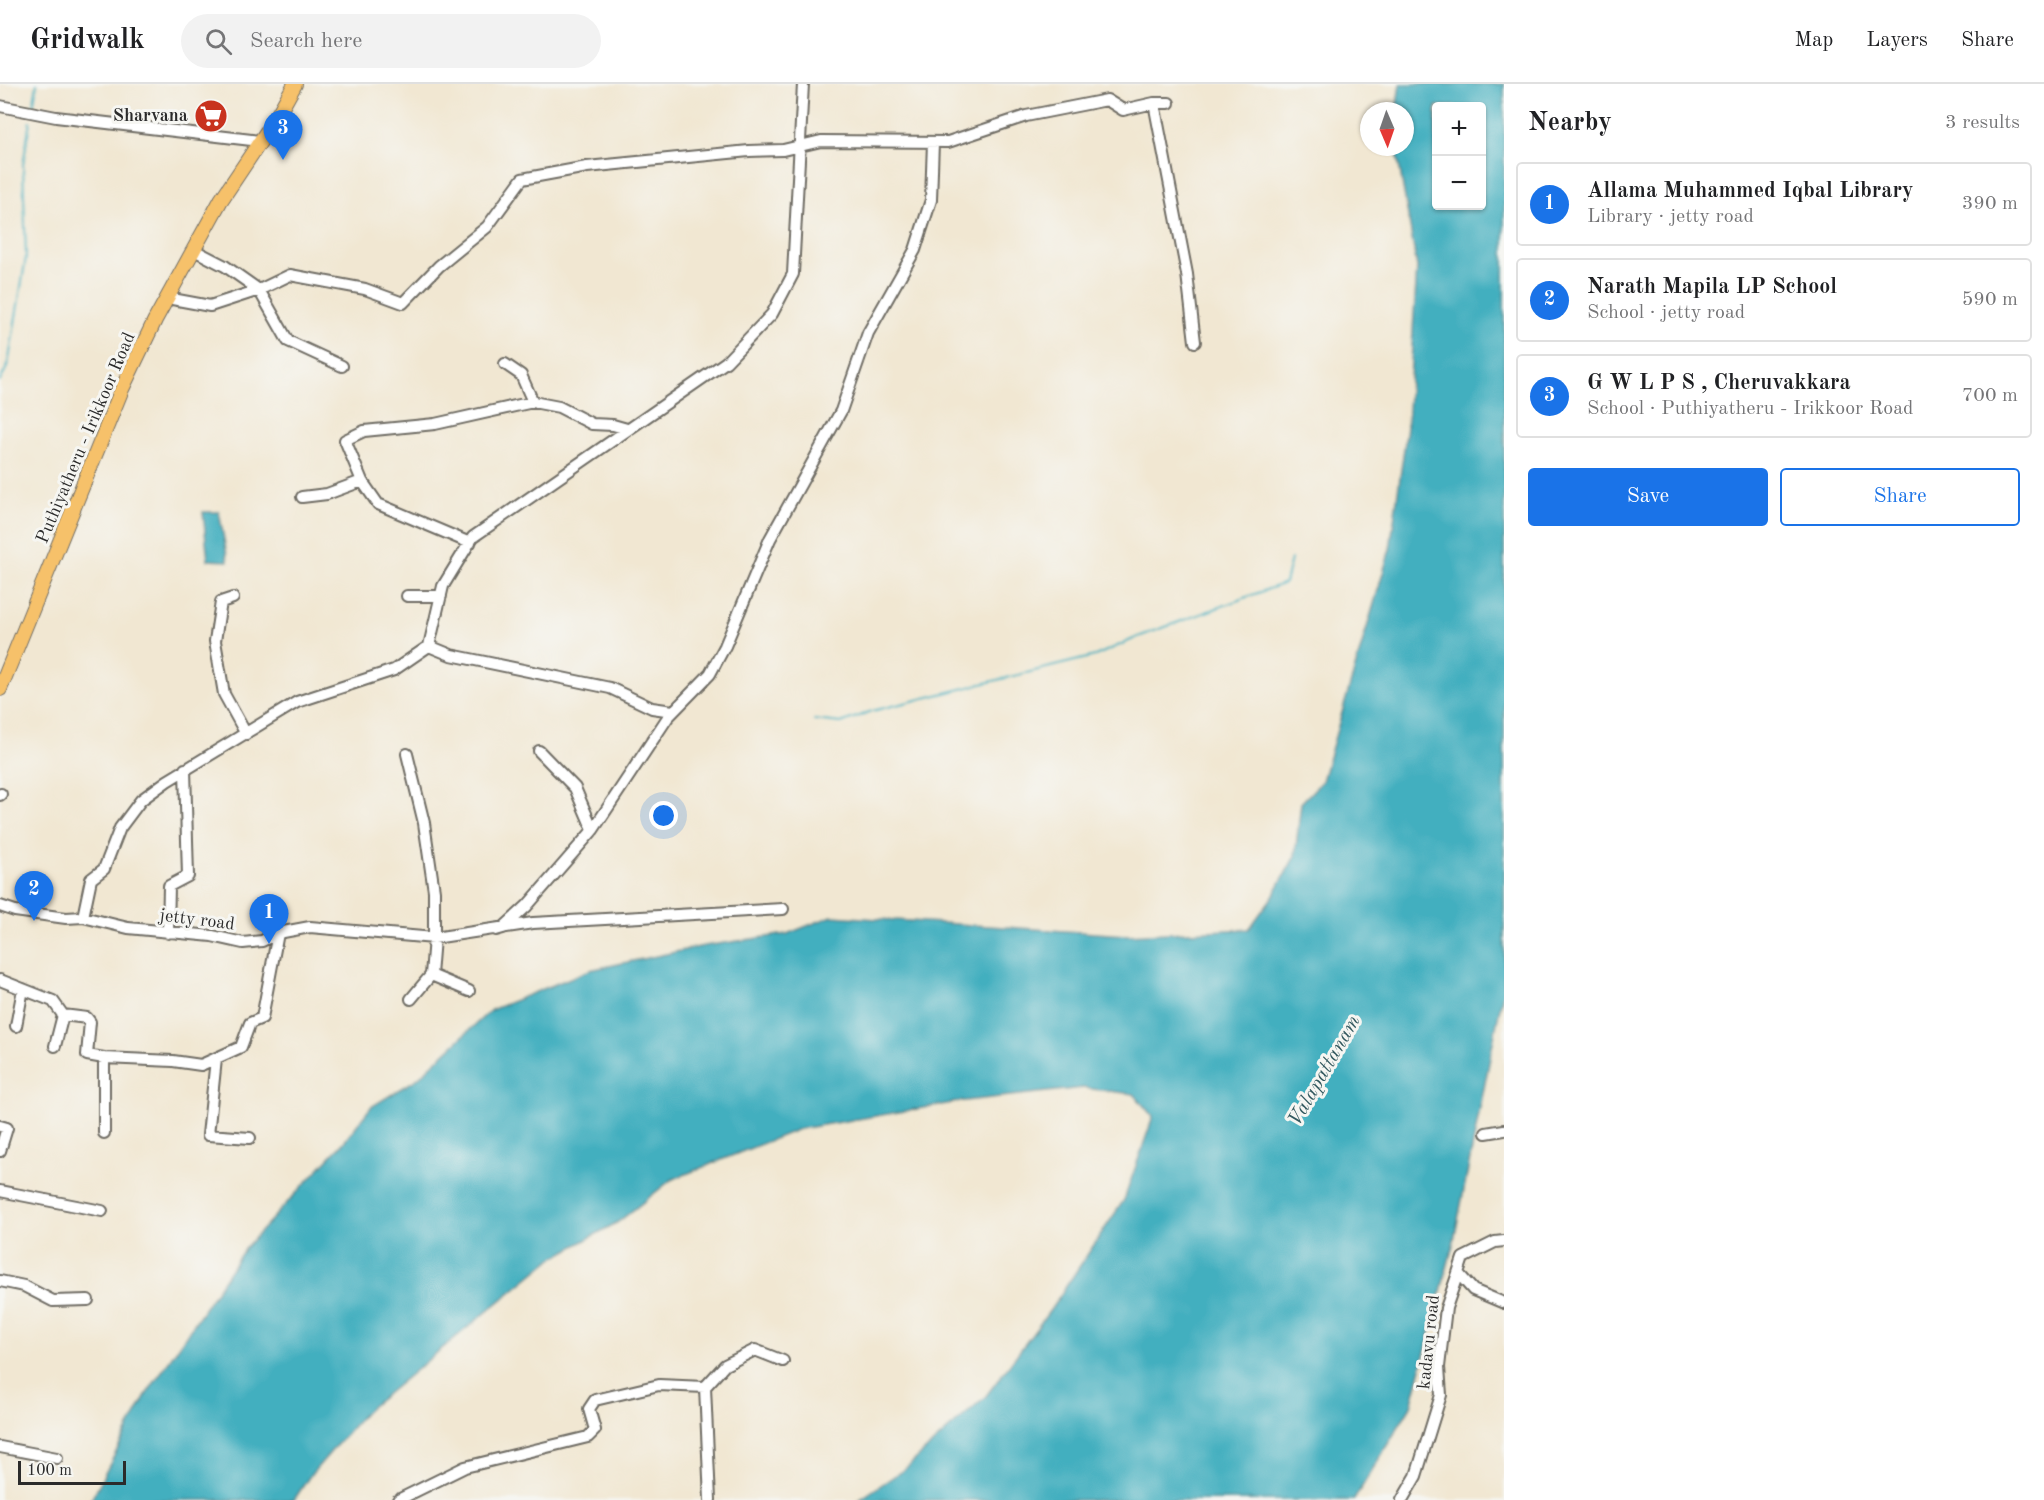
<!DOCTYPE html>
<html lang="en">
<head>
<meta charset="utf-8">
<style>
	:root { --surface:#fff; --page:#f2f2f2; --text:#202124; --muted:#757577; --line:#e0e0e0; --accent:#1a73e8 }
	body { margin:0; font-family:"Old Standard TT",serif; background:var(--page); color:var(--text) }
	.controls { position:absolute; right:18px; top:18px; display:grid; overflow:hidden; border-radius:6px; box-shadow:0 2px 4px #0004 }
	.controls button { width:54px; height:54px; display:grid; place-items:center; padding:0; border:0; border-bottom:2px solid var(--line); background:var(--surface); color:var(--text); font:30px sans-serif }
	.compass { position:absolute; left:1360px; top:18px; width:54px; height:54px; border-radius:50%; background:var(--surface); box-shadow:0 2px 4px #0004; rotate:178deg }
	.scale { position:absolute; left:18px; bottom:15px; width:108px; box-sizing:border-box; padding-left:6px; border:3px solid #2b2b2b; border-top:0; font-size:16px; line-height:21px; white-space:nowrap; color:#2b2b2b; -webkit-text-stroke:4px #f6f6f2; paint-order:stroke }
	.you { position:absolute; left:664px; top:732px; width:21px; height:21px; margin:-15px; border:4px solid #fff; border-radius:50%; background:#1a73e8; box-shadow:0 0 0 9px #1a73e833 }
	.badge { display:grid; place-items:center; width:39px; height:39px; border-radius:50%; background:var(--accent); color:#fff; font-size:20px; font-weight:700 }
	.pin { position:absolute; translate:-50% -50px; filter:drop-shadow(0 2px 3px #0008) }
	.pin::after { content:''; position:absolute; top:32px; width:21px; height:18px; background:inherit; clip-path:polygon(0 0,100% 0,50% 100%) }
	.list { margin:0; padding:0; list-style:none }
	h2 { display:flex; justify-content:space-between; align-items:center; height:78px; margin:0; padding:0 24px; font-size:26px }
	h2 small { font-size:20px; font-weight:400; color:var(--muted) }
	.list li { display:grid; grid-template-columns:39px 1fr auto; gap:18px; align-items:center; box-sizing:border-box; height:84px; margin:0 12px 12px; padding:0 12px; border:2px solid var(--line); border-radius:6px }
	.list b { display:block; font-size:22px; white-space:nowrap }
	.list p { margin:0; font-size:20px; white-space:nowrap; color:var(--muted) }
	.list em { font-size:20px; font-style:normal; color:var(--muted) }
	.actions { display:flex; gap:12px; padding:18px 24px }
	.actions a { flex:1; padding:14px 0; border:2px solid var(--accent); border-radius:6px; text-align:center; font-size:21px; color:var(--accent) }
	.actions .main { background:var(--accent); color:#fff }
	.icon { flex:none; width:33px; height:33px; fill:none; stroke:currentColor; stroke-width:2; stroke-linecap:round; stroke-linejoin:round }
	.map { position:relative; flex:none; width:1504px; height:1416px; overflow:hidden }
	header { display:flex; align-items:center; gap:36px; box-sizing:border-box; height:84px; padding:0 30px; background:var(--surface); border-bottom:2px solid var(--line) }
	header strong { font-size:28px }
	nav { display:flex; gap:33px; margin-inline-start:auto; font-size:21px }
	.search { width:420px; height:54px; background:var(--page); display:flex; align-items:center; gap:15px; box-sizing:border-box; padding:0 21px; border-radius:33px; color:var(--muted); font-size:22px }
	main { display:flex }
	aside { flex:1; background:var(--surface) }
	.map>svg:first-child { display:block }
	.water { fill:#42afbf; stroke:#366d75; stroke-width:1.5; fill-rule:evenodd }
	.lines { fill:none; stroke-linecap:round; stroke-linejoin:round }
	.stream { stroke:#42afbf; stroke-width:2 }
	.minor-casing { stroke:#706d65; stroke-width:14 }
	.major-casing { stroke:#706d65; stroke-width:16 }
	.minor { stroke:#fff; stroke-width:10 }
	.major { stroke:#f6c16b; stroke-width:14 }
	.labels { text-anchor:middle; dominant-baseline:central; stroke-width:6; stroke-linejoin:round; paint-order:stroke }
	.poi-label { font-size:18px; font-weight:bold; fill:#2b2b2b; stroke:#f6f6f2; text-anchor:end }
	.street-label { font-size:18px; fill:#2b2b2b; stroke:#f6f6f2 }
	.water-label { font-size:20px; font-style:italic; fill:#33595f; stroke:#f6f6f2 }
</style>
</head>
<body>
<header>
<strong>Gridwalk</strong>
<div class="search"><svg class="icon" aria-label="search" viewBox="0 0 24 24"><circle cx="10" cy="10" r="6"/><path d="M15 15l6 6"/></svg>Search here</div>
<nav><a>Map</a><a>Layers</a><a>Share</a></nav>
</header>
<main>
<div class="map">
<svg width="1504" height="1416" viewBox="0 0 1504 1416">
	<rect width="100%" height="100%" fill="#f6f6f2"/>
	<filter id="ink" filterUnits="userSpaceOnUse"><feTurbulence type="fractalNoise" baseFrequency=".0167" numOctaves="2"/><feDisplacementMap in="SourceGraphic" scale="12" xChannelSelector="R" yChannelSelector="G"/><feConvolveMatrix kernelMatrix="1 2 1 2 8 2 1 2 1" color-interpolation-filters="sRGB"/></filter>
	<filter id="wash" filterUnits="userSpaceOnUse"><feTurbulence type="fractalNoise" baseFrequency=".008" numOctaves="4" result="noise"/><feDisplacementMap in="SourceGraphic" scale="24" xChannelSelector="R" yChannelSelector="G"/><feGaussianBlur stdDeviation="1.35" result="paint"/><feColorMatrix in="noise" values="0 0 0 0 0 0 0 0 0 0 0 0 0 0 0 0 0 1.4 0 .05"/><feComposite in="paint" operator="in"/></filter>
	<g filter="url(#wash)">
		<rect width="100%" height="100%" fill="#f1e7d2"/>
		<path class="water" d="M1400,0H1504V903L1453,1161L1411,1322L1354,1416H859L906,1384L986,1312L1051,1225L1124,1116L1153,1033L1134,1010L1083,1004L964,1017L799,1045L671,1096L618,1138L551,1175L366,1327L309,1393L294,1416H91L146,1311L245,1164L343,1059L371,1023L417,995L491,926L590,886L704,862L787,850L832,832L1126,851L1249,845L1273,812L1295,772L1301,719L1322,697L1390,465L1407,343L1417,183L1396,63H1405V27H1396ZM1482,22V122H1436V22Z
			M203,428H219L228,477L208,476Z"/>
		<g class="lines">
			<path class="stream" d="M33,23L37,0
				M0,297L8,281L26,173L23,81L30,37
				M814,636L841,639L872,627L1095,572L1138,553L1285,499L1291,475"/>
		</g>
	</g>
	<g filter="url(#ink)">
		<g class="lines">
			<defs>
				<path id="minor" d="M1154,19L1187,190L1195,258
					M0,22L56,33L260,57
					M194,166L225,182L259,206L288,257L342,282
					M167,214L210,222L259,206L290,191L365,205L403,219L439,182L487,143L522,95L587,83L749,67L783,66L821,57L948,58L1026,32L1107,16L1123,26L1154,19H1169
					M505,280L521,291L533,318
					M302,413L327,410L362,397
					M470,459L378,420L362,397L345,356L364,347L435,340L533,318L559,323L592,340L613,341L627,345
					M407,512H441
					M233,514L221,518L215,557L224,610L246,650
					M429,562L451,571L610,604L652,624L673,627
					M539,667L575,704L593,746
					M407,670L424,739L434,807V854L431,891L411,915
					M0,711L1,710
					M0,822L15,827L66,834L83,833L128,844L212,852L243,859L262,857L278,849L310,843L434,854L533,839L783,825
					M83,833L91,795L104,785L120,744L141,716L167,697L297,618L394,586L429,562L443,502L473,453L726,278L772,230L793,190L803,0
					M496,846L503,844L527,822L593,746L668,633L710,590L725,562L770,455L841,327L868,249L915,166L931,116L933,58
					M168,849L169,802L188,792L185,685
					M431,891L469,907
					M0,896L53,917L63,931L87,934L90,938L87,971L104,974L173,977L201,981L241,963L250,939L262,934L278,849
					M16,942L23,905
					M55,962L63,931
					M216,975L208,1051L250,1054
					M0,1042L7,1044L0,1067
					M104,1049V974
					M1486,1049L1504,1046
					M0,1107L102,1127
					M1458,1189L1463,1174L1495,1158L1504,1157
					M0,1197L24,1202L53,1217L88,1216
					M0,1363L57,1374
					M398,1416L465,1383L588,1353L595,1346L589,1325L595,1316L659,1301L705,1303
					M710,1416L705,1303L725,1281L755,1266L783,1277
					M1402,1416L1416,1392L1441,1311L1439,1283L1446,1224L1458,1189L1473,1206L1504,1219"/>
				<path id="major" d="M0,605L122,305L155,236L221,116L276,34L295,0"/>
			</defs>
			<use href="#minor" class="minor-casing"/>
			<use href="#major" class="major-casing"/>
			<use href="#minor" class="minor"/>
			<use href="#major" class="major"/>
		</g>
	</g>
	<defs>
		<symbol id="supermarket-disc" viewBox="-11 -11 22 22"><circle r="9.5" fill="#c8321e" stroke="#f6f6f2"/><path d="M-6-5.5h2.5l.6 2H6L4.5 2H-2.5L-4.4-4H-6ZM-1.5 3.2a1.3 1.3 0 1 0 .1 0ZM3 3.2a1.3 1.3 0 1 0 .1 0Z" fill="#fff"/></symbol>
	</defs>
	<g fill-rule="evenodd">
		<use href="#supermarket-disc" x="192" y="13" width="38" height="38"/>
	</g>
	<g class="labels">
		<g class="poi-label">
			<text x="188" y="32">Sharvana</text>
		</g>
		<g class="street-label">
			<text transform="translate(86 354) rotate(-67)">Puthiyatheru - Irikkoor Road</text>
			<text transform="translate(197 836) rotate(7)">jetty road</text>
			<text transform="translate(1429 1258) rotate(-84)">kadavu road</text>
		</g>
		<g class="water-label">
			<text transform="translate(1325 987) rotate(-60)">Valapattanam</text>
		</g>
	</g>
</svg>
<div class="controls">
<button>+</button>
<button>−</button>
</div>
<svg class="compass" viewBox="-18 -18 36 36"><path d="M0-13l5 13h-10z" fill="#e53935"/><path d="M0 13l5-13h-10z" fill="#757577"/></svg>
<div class="scale">100 m</div>
<div class="you"></div>
<div class="pin badge" style="left:269px;top:860px">1</div>
<div class="pin badge" style="left:34px;top:837px">2</div>
<div class="pin badge" style="left:283px;top:76px">3</div>
</div>
<aside>
<h2>Nearby<small>3 results</small></h2>
<ul class="list">
<li><span class="badge">1</span><div><b>Allama Muhammed Iqbal Library</b><p>Library · jetty road</p></div><em>390 m</em></li>
<li><span class="badge">2</span><div><b>Narath Mapila LP School</b><p>School · jetty road</p></div><em>590 m</em></li>
<li><span class="badge">3</span><div><b>G W L P S , Cheruvakkara</b><p>School · Puthiyatheru - Irikkoor Road</p></div><em>700 m</em></li>
</ul>
<div class="actions"><a class="main">Save</a><a>Share</a></div>
</aside>
</main>
</body>
</html>
